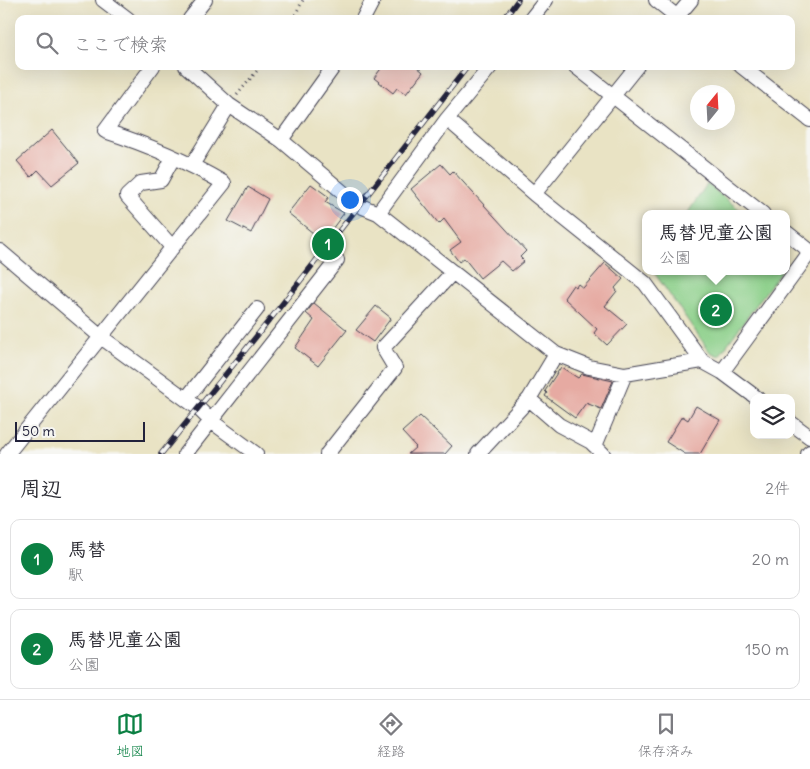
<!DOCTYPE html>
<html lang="ja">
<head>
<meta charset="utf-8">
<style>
	:root { --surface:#fff; --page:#f7f7f7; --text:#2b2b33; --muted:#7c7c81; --line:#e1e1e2; --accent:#0b8043 }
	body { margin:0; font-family:Delius,"Klee One",sans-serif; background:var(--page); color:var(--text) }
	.controls { position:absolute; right:15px; bottom:15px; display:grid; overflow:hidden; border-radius:10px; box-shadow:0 5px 20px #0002 }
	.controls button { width:45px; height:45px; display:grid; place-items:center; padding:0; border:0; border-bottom:1px solid var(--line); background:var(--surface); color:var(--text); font:25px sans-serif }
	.compass { position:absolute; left:690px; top:85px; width:45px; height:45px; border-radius:50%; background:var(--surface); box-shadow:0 5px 20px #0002; rotate:18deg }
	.scale { position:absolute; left:15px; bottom:12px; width:130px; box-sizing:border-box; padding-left:5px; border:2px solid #22223b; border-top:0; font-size:14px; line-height:18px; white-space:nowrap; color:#22223b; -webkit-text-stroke:4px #f6f6f2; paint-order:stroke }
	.you { position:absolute; left:349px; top:199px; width:18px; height:18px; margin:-12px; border:4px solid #fff; border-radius:50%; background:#1a73e8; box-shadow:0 0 0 8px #1a73e833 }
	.badge { display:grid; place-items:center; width:32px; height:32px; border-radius:50%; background:var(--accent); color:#fff; font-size:16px; font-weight:700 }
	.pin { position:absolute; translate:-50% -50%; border:2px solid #fff; box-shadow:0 1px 5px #0006 }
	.popup { position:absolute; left:642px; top:210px; width:148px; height:65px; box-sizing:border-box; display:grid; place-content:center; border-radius:10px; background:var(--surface); filter:drop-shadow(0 1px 4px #0005); font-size:16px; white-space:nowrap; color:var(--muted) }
	.popup b { font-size:19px; color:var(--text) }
	.popup::after { content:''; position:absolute; left:50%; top:100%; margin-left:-10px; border:10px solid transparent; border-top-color:var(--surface) }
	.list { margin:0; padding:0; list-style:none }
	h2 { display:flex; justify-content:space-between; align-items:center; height:65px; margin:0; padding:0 20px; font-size:21px }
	h2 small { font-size:16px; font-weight:400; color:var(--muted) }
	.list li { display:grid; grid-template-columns:32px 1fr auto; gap:15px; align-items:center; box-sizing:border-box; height:80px; margin:0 10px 10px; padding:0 10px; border:1px solid var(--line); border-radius:10px }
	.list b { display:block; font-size:19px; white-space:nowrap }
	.list p { margin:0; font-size:16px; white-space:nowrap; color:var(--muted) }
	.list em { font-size:16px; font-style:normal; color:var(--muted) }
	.icon { flex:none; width:28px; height:28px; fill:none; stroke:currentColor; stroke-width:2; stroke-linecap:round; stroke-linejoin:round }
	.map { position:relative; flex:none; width:810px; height:454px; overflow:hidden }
	.search { position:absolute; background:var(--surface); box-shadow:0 5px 20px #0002; left:15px; right:15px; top:15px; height:55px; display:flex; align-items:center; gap:12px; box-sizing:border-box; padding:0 18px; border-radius:10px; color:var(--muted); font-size:19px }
	.sheet { height:245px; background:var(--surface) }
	nav { display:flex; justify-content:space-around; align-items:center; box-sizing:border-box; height:70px; border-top:1px solid var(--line); background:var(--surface); font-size:14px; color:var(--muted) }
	nav a { display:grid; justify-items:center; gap:2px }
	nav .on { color:var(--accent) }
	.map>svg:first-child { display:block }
	.green { fill:#8acf88; stroke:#567862 }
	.building { fill:#e6aaa2 }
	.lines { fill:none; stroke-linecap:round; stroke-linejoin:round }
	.street-casing { stroke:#403f50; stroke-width:16 }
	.path { stroke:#403f50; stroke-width:3; stroke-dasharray:1 4; stroke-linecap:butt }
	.street { stroke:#fff; stroke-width:14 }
	.rail-casing { stroke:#22223b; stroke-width:5.5 }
	.rail { stroke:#f6f6f2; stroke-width:4; stroke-dasharray:11; stroke-linecap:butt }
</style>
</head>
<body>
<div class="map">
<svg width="810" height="454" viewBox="0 0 810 454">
	<rect width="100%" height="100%" fill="#f6f6f2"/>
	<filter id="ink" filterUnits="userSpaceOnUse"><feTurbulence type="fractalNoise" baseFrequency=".02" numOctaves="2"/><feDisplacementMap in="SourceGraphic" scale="10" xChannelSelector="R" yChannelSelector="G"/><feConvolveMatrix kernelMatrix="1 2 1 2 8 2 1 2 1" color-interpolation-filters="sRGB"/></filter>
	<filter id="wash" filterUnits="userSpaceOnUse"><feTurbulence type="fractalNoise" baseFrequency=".0096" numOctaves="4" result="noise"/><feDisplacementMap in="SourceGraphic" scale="20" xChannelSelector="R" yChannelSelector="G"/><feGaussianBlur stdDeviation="1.12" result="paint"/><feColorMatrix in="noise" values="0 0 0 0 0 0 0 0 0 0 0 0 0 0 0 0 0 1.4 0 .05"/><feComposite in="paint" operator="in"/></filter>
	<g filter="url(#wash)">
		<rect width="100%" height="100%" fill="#e9e3c4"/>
		<path class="green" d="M707,184L745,214H687Z
			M653,271H781L719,356L710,352Z"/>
		<g id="blocks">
			<path class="building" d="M383,66H416L423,72L406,94L397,88L393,93L374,78Z
				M52,130L79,163L52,185L38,170L31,177L17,161Z
				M441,164L450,174L453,171L526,251L520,257L524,261L512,271L501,261L480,278L464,258L459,262L450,250L461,242L444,219L439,224L411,189Z
				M311,184L329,197L325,202L344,213L323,241L288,213Z
				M248,187L268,199L251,233L228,221Z
				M605,263L623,279L615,288L617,291L605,306L627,324L607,345L594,333L597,329L564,298L573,285L576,287L578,284L583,288Z
				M314,303L347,330L318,366L295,348L314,320L306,313Z
				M376,306L391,318L373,342L356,330Z
				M561,367L578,378L582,374L613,381L601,409L586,403L575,418L545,396L547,393L545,391Z
				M696,406L720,420L700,454H685L666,442L682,416L688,420Z
				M420,416L452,446L445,454H408L416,447L402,432Z"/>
		</g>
	</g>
	<g filter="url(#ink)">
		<use href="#blocks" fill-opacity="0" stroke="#403f50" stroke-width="1"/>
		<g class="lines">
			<defs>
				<path id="street" d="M103,0L128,19
					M656,0L680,19
					M190,19L205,0
					M363,19L373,0
					M531,19L546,0
					M675,19L691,0
					M186,66L229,105L281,140L358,205L378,213L447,119L491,66
					M575,66L763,214
					M741,66L810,120
					M447,119L534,194L637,66
					M281,140L334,66
					M192,165L229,105
					M534,194L645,283L702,361
					M378,213L556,354L589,367L625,374L702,361L722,372L757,398
					M786,232L810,251
					M172,247L127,196L141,183L161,180L173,158
					M0,251L101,337L198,408L211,421L256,454
					M722,372L810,252
					M186,399L257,309
					M529,399L559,425L591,442L603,454
					M791,423L810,437
					M595,446L625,374
					M7,454L224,183C186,161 146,144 105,131L153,66
					M185,454L337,260
					M327,454L395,368L383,348L453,272
					M478,454L529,399L556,354
					M808,454L810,452"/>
			</defs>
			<use href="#street" class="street-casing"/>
			<path class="path" d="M293,19L303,0
				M237,95L261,66"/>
			<use href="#street" class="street"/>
			<defs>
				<path id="rail" d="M504,19L518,0
					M161,454L272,317L468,66"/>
			</defs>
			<use href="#rail" class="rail-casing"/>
			<use href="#rail" class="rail"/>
		</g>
	</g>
</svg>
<div class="controls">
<button><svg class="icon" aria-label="layers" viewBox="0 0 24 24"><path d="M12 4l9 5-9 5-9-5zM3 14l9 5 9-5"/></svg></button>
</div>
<svg class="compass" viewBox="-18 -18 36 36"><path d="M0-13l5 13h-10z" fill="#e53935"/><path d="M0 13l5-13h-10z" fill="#7c7c81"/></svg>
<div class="scale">50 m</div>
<div class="you"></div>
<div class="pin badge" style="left:328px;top:244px">1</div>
<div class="pin badge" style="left:716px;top:310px">2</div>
<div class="popup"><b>馬替児童公園</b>公園</div>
<div class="search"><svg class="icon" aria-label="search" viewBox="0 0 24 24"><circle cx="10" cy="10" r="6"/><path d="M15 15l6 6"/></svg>ここで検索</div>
</div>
<section class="sheet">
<h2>周辺<small>2件</small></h2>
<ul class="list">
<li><span class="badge">1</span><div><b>馬替</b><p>駅</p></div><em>20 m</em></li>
<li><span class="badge">2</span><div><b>馬替児童公園</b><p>公園</p></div><em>150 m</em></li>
</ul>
</section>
<nav>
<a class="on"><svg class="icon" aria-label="map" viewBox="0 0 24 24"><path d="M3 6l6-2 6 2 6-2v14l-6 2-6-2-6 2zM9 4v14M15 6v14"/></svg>地図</a>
<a><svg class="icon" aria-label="directions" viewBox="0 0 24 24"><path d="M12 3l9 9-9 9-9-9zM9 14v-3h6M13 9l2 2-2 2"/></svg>経路</a>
<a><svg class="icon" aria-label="saved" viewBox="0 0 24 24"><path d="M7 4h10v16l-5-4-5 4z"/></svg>保存済み</a>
</nav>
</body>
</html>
